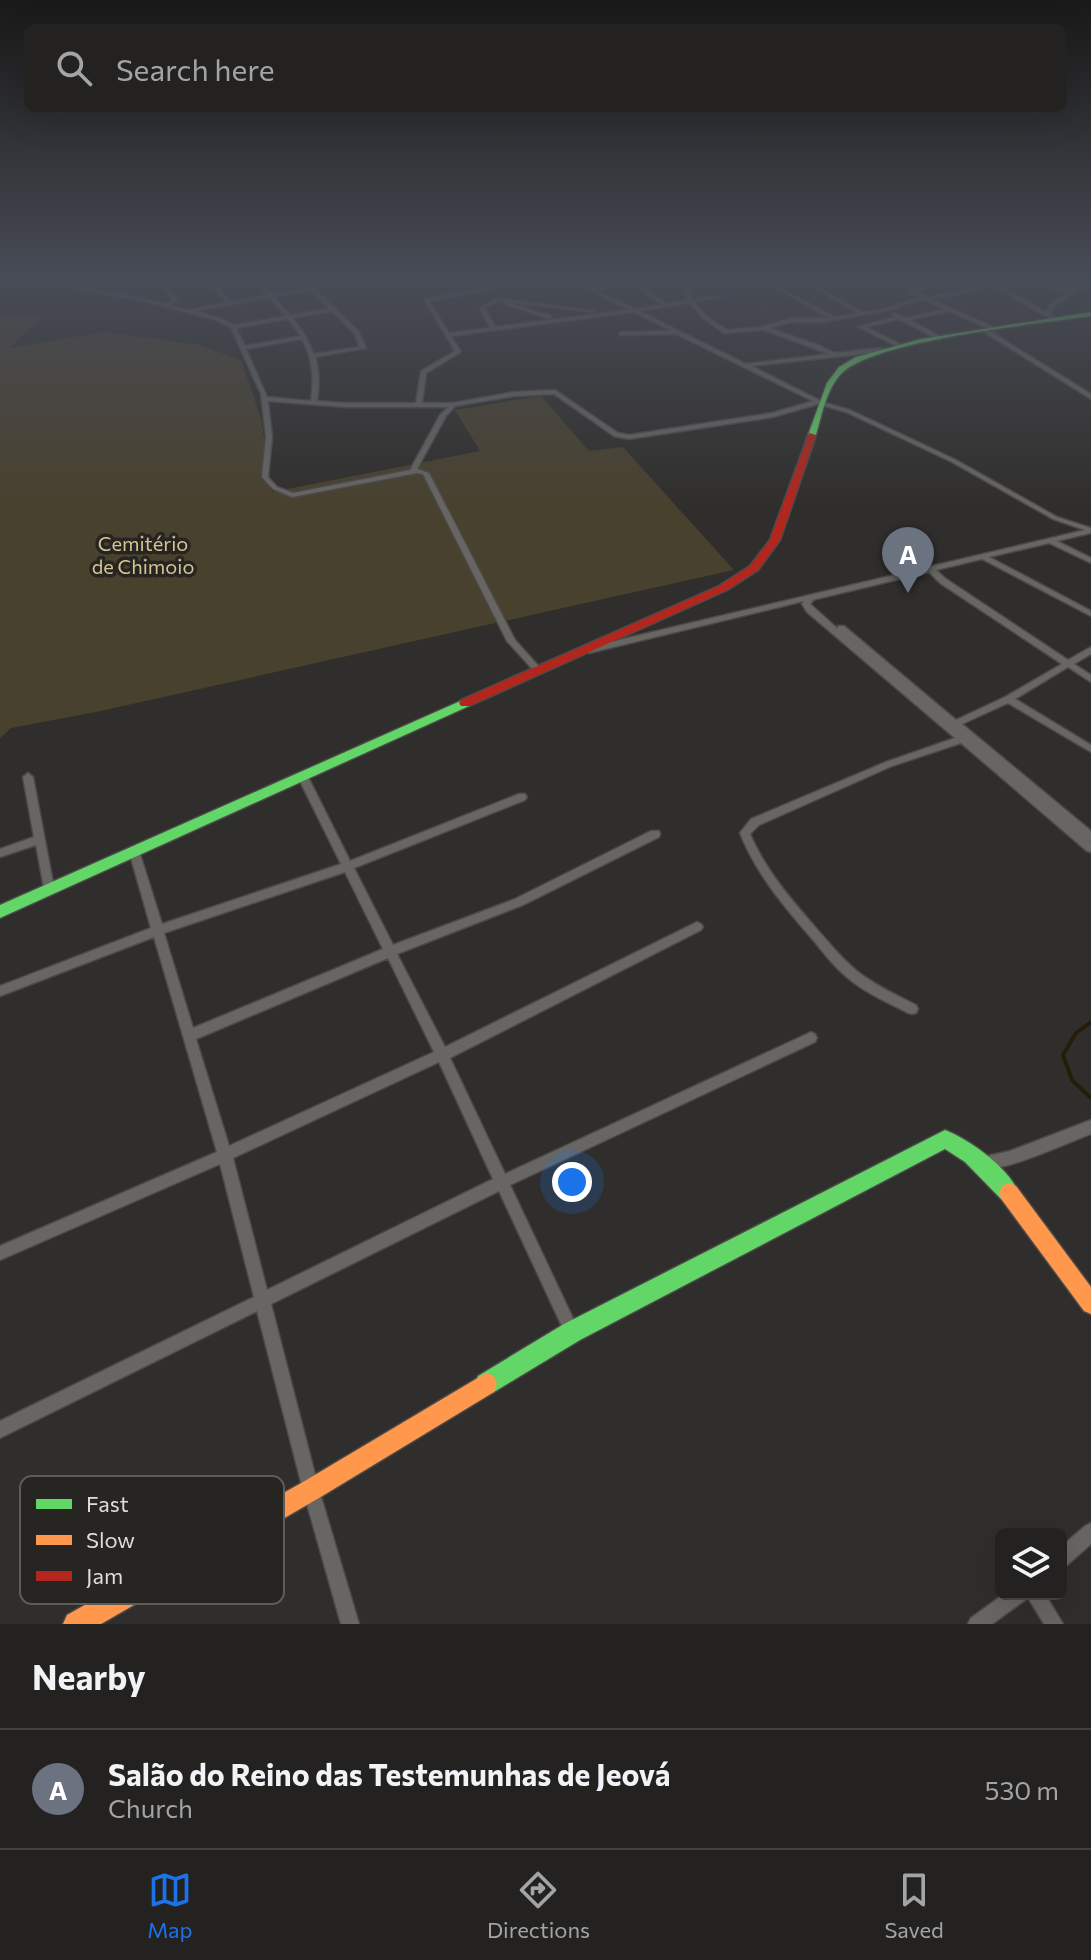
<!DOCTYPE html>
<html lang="en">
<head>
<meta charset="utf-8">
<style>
	:root { --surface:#242221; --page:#302f2e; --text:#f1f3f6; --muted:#a3a4a5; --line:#413f3f; --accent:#1a73e8 }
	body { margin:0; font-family:Commissioner,sans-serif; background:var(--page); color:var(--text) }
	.controls { position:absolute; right:24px; bottom:24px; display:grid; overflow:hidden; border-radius:12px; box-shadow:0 8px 32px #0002 }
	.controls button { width:72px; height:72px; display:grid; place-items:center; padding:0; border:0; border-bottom:2px solid var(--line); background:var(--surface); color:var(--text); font:40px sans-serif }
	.you { position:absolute; left:572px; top:1182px; width:28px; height:28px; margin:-20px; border:6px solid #fff; border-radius:50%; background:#1a73e8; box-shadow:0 0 0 12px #1a73e833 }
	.badge { display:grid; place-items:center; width:52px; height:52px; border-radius:50%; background:var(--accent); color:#fff; font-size:26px; font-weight:700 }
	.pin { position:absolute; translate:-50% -66px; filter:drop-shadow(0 2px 4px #0008) }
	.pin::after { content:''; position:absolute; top:42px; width:28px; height:24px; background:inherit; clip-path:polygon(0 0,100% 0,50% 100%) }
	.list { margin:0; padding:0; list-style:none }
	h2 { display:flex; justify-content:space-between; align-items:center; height:104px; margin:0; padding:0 32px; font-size:34px }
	h2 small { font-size:26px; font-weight:400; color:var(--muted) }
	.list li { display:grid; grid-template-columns:52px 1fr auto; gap:24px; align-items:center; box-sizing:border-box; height:120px; padding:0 32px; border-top:2px solid var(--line) }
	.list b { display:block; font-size:30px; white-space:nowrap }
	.list p { margin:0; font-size:26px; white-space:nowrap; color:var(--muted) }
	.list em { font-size:26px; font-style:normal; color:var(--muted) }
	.icon { flex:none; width:44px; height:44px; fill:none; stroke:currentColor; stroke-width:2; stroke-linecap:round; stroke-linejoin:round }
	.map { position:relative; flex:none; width:1091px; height:1624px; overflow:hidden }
	.search { position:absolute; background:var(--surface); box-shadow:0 8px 32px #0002; left:24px; right:24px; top:24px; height:88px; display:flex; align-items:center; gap:20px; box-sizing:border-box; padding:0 28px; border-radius:12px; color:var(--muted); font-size:30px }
	.sheet { height:224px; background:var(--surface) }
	nav { display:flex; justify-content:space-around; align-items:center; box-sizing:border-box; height:112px; border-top:2px solid var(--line); background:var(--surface); font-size:22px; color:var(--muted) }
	nav a { display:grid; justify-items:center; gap:4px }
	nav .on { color:var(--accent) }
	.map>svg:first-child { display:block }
	.green { fill:#48412e }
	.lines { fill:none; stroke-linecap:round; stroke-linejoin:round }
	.stream { stroke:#241e08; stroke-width:4 }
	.street-casing { stroke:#4b4a49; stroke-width:3 }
	.fast-casing { stroke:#4b4a49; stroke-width:3 }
	.slow-casing { stroke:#4b4a49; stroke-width:3 }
	.jam-casing { stroke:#4b4a49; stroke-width:3 }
	.street { fill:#686663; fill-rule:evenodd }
	.fast { fill:#63d668; fill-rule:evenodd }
	.slow { fill:#ff974d; fill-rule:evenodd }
	.jam { fill:#b3261e; fill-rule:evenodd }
	.labels { text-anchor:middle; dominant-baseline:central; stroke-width:7; stroke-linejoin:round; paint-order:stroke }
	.far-park-label { font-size:20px; fill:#d6c591; stroke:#272521 }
	.key { fill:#272521; stroke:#5e5c59; stroke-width:2 }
	.key-label { font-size:22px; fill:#dedddb }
</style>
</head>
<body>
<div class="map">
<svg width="1091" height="1624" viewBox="0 0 1091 1624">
	<rect width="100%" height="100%" fill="#302e2c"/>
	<path class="green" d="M0,315L44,316L9,348L105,332L199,345L241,360L261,418L272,492L480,451L455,410L541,396L589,451L623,447L734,570L96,712L11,728L0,738Z"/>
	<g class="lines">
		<path class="stream" d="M1091,1022L1076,1033L1063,1055L1072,1080L1091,1098"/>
		<defs>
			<path id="street" d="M31,281H41L140,298L164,304L173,299L159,281H163L178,300L168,305L188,310L226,303L207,281H212L230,302L267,295L255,281H259L271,294L308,288L302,281H307L313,287L342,282L375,281L315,289L334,308H337V310L358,331L366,348L315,357C320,372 319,386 317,401L345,403H416L421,371L455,351L424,299L524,281H533L429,301L449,333L490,328L480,308L497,298L595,311L593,312L508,302L551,316L549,319L505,304L507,302L498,301L485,308L495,327L629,310L572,281C579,281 583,286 590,287C599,289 624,281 636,281V282L667,304L688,300L684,289L683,281H687L688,283L711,281L688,286L693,299L723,295L721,297L694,302L706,316L727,330L761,327L791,318H829L763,281H768L834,317L858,313L802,281H807L812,283L847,281L816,286C827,292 852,308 862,311C876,315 904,301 920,298L908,292L921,288L918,285L920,284L927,289L915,292L926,297L966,290L946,281H952L970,288L986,281H994L993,282L1046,312L1051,303L1070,292L1022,281H1031L1074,289L1088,281H1091V283L1055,305L1050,314L1058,319L1056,322L989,284L967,293L930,299L996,328V330H992L949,311L910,320L941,337V339L939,340L899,319L866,327L902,345V347L900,348L858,327L895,317L892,314L894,313L906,318L945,309L925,300L912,302L886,311L823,322H791L769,328L818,345L835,353L880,348L883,350L880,352L751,366L825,403L850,410L956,460L1057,517L1091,528V533L1057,541L1091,558V563L1049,543L989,557L1091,611V616L982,559L936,570L946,579L1068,660L1091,647V654L1074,664L1091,675V682L1068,667L1015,699L1091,745V752L1008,703L962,724L1091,831V841L1089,840L1091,842V852L1087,851L961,743L892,766L759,825L750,834C766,872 796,905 822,935C834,949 847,964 862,975C879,987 898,996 916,1005L918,1009L916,1013L912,1014L908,1013C889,1003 870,995 853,982C838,971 826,956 814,941C786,909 756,874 740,833L751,819L886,762L955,738L807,612L802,604L804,601L589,653L585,650L589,647L1085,530L1053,519L952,462L846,412L818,404L773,417L629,439L614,436L554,394L514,396L455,406L446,416L417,469L429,473L515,640L542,670L538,673L535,672L507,641L423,474L417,473L292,497L273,489L262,477L266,437L261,394L231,328L216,320L140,300ZM631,283L662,305L635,309L595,290ZM311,290L329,309L290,315L274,297ZM269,298L286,316L234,325L220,318L195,311ZM690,303L703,318L724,333L764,330L829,354L746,364L639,311ZM332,311L354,333L360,347L314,354L305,335L293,318ZM634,312L672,331L622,332L619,334L620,335L676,334L813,401L772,413L629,435L618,433L555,390L514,392L453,403H422L426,373L461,352L451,336ZM288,319L301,336L245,346L236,328ZM302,339C313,359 314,378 311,401L267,397L246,349ZM268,401L345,407H448L440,415L410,470L293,493L277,487L268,477L272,437ZM929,572L940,583L1062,664L1005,697L956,720L844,626H838V629L810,604L813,601L812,600Z
				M412,281H418L423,283L452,281L422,286Z
				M984,330H988L1091,394V399L984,332Z
				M302,772L307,775L350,861L519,794H525L527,797L525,800L354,868L393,945L515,899L651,831H659L660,834L659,837L523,905L397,954L445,1047L693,924L697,922L701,924L703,927L701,930L450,1058L505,1174L807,1034L811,1032L815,1034L817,1038L815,1042L510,1185L577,1327L580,1332L577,1337L572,1340L567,1337L499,1191L271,1304L319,1490L359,1624H341L303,1490L257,1311L0,1438V1421L254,1297L220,1164L0,1260V1246L217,1152L154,937L0,996V986L151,928L129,851L130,848H138L139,851L162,924L341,864L297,775ZM345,872L383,949L193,1028L164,933ZM388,958L434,1052L229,1146L196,1039ZM439,1062L493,1179L267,1290L233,1158Z
				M28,773L33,777L54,888L53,891L49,892L45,891L44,888L36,845L0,857V849L34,837L23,777Z
				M1091,1120V1134C1066,1143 1002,1174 978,1168L976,1163L978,1158L1010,1151Z
				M1091,1523V1544L1067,1565L1061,1568V1547L1085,1526Z
				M1004,1594H1045L1063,1624H1044L1027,1596L1025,1600L992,1624H968L971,1618Z"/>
			<path id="fast" d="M1091,312V316C1038,324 876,340 842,373C826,389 822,415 816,435L812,438L808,435L827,383L839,367L856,357L921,339Z
				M465,699L469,700L471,703L469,706L0,918V905Z
				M945,1130C970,1140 1008,1167 1019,1193L1016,1200L1009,1203L1002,1200L965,1162L945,1149L580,1340L494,1392L486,1395L478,1392L475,1384L478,1376L564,1324Z"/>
			<path id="slow" d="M1009,1183L1016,1186L1091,1287V1314L1084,1311L1002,1200L999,1193L1002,1186Z
				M486,1373L494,1376L497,1384L494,1392L319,1498L101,1624H63L67,1615L303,1482Z"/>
			<path id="jam" d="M809,433L816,435L780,540L758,570L727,590L469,706H461L459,703L461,700L719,586L750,566L770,540Z"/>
		</defs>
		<use href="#street" class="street-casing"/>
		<use href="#fast" class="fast-casing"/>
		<use href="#slow" class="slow-casing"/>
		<use href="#jam" class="jam-casing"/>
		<use href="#street" class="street"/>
		<use href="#fast" class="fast"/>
		<use href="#slow" class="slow"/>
		<use href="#jam" class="jam"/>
	</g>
	<linearGradient id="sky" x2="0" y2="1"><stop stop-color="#1a1918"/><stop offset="0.55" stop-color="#484c56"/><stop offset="1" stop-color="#484c56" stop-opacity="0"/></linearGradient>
	<rect width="1091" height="508" fill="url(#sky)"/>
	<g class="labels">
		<g class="far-park-label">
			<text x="143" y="543">Cemitério<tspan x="143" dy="23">de Chimoio</tspan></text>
		</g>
	</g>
	<rect x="20" y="1476" width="264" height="128" rx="12" class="key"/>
	<rect x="36" y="1499" width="36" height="10" fill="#63d668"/>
	<rect x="36" y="1535" width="36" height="10" fill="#ff974d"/>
	<rect x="36" y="1571" width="36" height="10" fill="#b3261e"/>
	<g class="key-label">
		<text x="86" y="1512">Fast</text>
		<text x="86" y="1548">Slow</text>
		<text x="86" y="1584">Jam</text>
	</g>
</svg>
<div class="controls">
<button><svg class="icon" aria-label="layers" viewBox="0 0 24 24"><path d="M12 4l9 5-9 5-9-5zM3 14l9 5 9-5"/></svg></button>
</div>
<div class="you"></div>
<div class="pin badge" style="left:908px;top:593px;background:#6b7280">A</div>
<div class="search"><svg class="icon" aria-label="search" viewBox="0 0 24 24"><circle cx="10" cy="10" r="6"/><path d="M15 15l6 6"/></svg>Search here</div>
</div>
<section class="sheet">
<h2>Nearby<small></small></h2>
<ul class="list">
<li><span class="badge" style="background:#6b7280">A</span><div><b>Salão do Reino das Testemunhas de Jeová</b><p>Church</p></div><em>530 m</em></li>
</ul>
</section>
<nav>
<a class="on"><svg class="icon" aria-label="map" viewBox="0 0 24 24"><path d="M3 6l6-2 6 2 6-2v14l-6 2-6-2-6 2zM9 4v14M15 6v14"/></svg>Map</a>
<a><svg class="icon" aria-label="directions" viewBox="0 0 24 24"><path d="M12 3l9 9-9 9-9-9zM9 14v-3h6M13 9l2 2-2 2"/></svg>Directions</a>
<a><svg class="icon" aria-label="saved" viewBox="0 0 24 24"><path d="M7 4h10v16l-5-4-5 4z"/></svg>Saved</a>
</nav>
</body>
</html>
